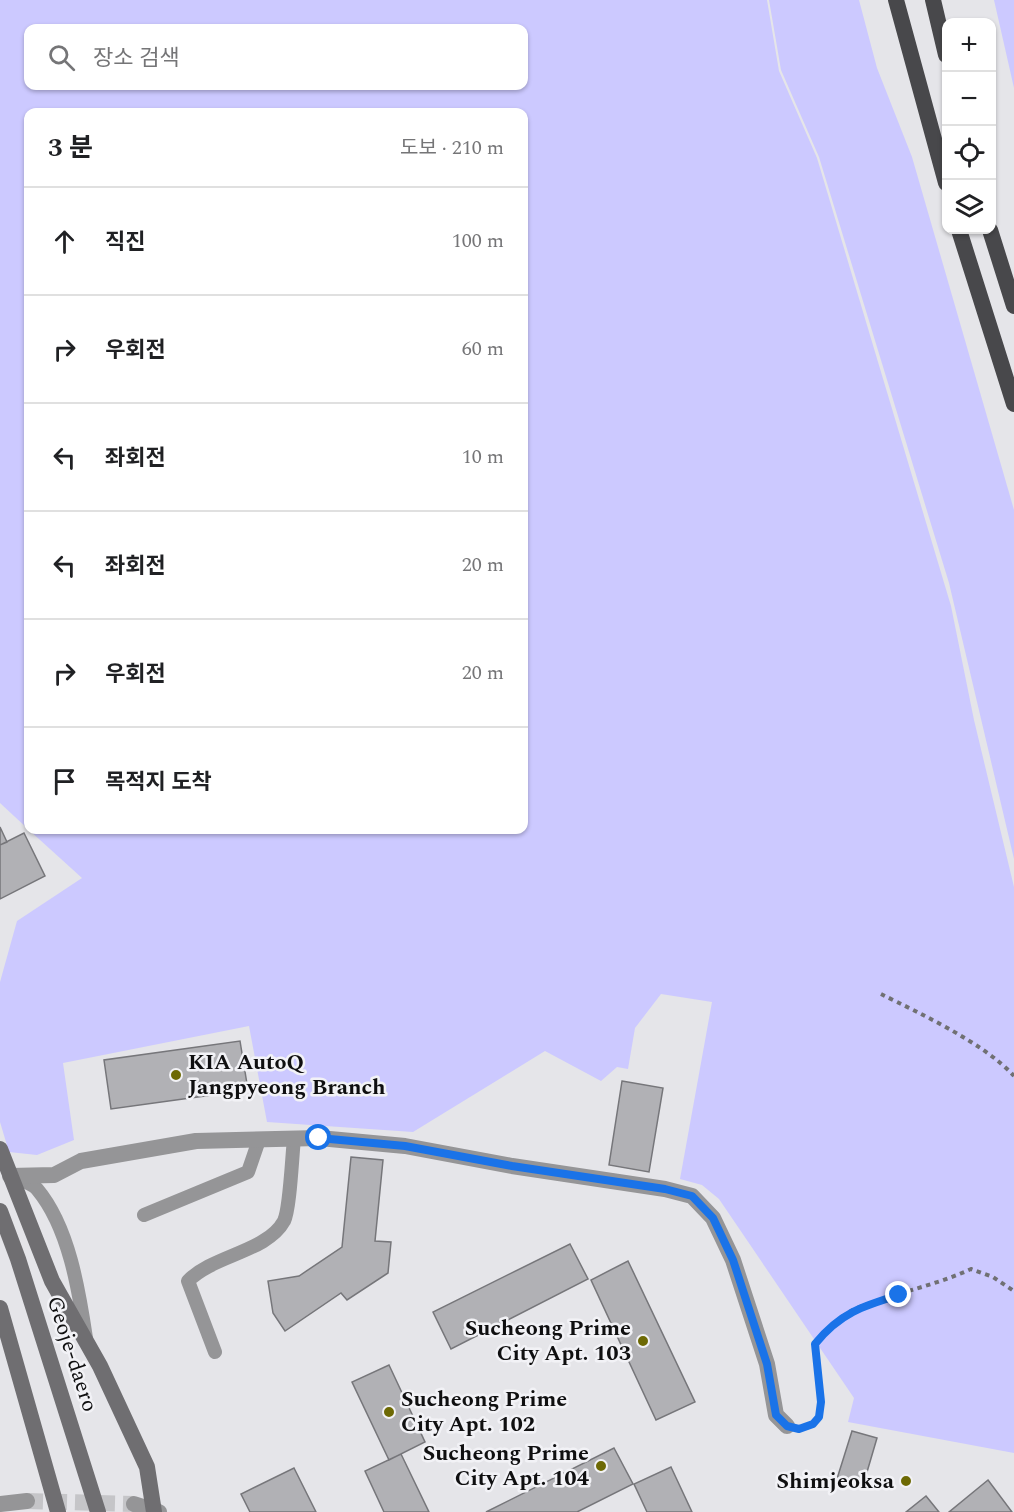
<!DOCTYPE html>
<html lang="ko">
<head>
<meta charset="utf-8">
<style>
	:root { --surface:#fff; --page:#f2f2f2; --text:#202124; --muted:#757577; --line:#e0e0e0 }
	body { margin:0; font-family:Spectral,"Noto Sans KR",serif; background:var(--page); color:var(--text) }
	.controls { position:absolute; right:18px; top:18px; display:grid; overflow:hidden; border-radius:12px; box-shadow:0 2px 4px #0004 }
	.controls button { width:54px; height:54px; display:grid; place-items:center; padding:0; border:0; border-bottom:2px solid var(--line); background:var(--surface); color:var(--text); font:30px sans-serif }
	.stop { position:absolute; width:18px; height:18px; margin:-14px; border:4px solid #1a73e8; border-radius:50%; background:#fff }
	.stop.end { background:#1a73e8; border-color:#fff; box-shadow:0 2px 6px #0008 }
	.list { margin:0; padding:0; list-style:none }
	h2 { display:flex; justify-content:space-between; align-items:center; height:78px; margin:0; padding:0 24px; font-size:26px }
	h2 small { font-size:20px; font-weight:400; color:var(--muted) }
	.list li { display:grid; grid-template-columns:39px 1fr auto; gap:18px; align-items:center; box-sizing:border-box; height:108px; padding:0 24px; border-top:2px solid var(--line) }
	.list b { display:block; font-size:22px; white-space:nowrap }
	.list em { font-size:20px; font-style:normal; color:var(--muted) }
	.icon { flex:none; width:33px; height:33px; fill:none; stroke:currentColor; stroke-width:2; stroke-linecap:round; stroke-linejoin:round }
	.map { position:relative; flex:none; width:1014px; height:1512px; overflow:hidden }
	.search { position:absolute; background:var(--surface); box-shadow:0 2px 4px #0004; left:24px; top:24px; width:504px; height:66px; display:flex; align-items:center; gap:15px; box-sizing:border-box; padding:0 21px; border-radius:12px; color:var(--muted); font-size:22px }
	.panel { position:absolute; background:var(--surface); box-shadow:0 2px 4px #0004; left:24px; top:108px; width:504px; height:726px; border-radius:12px }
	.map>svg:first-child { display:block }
	.green { fill:#ccc9ff; fill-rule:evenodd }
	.building { fill:#b1b1b5; stroke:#76767a; stroke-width:1.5 }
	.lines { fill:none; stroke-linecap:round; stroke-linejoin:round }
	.minor-tunnel { stroke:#c5c5c8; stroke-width:16; stroke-dasharray:16 8; stroke-linecap:butt }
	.path { stroke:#707073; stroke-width:4; stroke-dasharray:4.5 4.5; stroke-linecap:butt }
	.service { stroke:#959597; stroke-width:14 }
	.minor { stroke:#959597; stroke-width:16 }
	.secondary { stroke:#6f6e71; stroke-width:16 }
	.trunk { stroke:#48484b; stroke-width:16 }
	.route { stroke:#1a73e8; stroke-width:8 }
	.poi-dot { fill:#6d6904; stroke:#f2f2f6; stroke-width:2 }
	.labels { text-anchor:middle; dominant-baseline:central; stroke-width:5; stroke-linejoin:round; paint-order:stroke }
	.poi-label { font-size:22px; font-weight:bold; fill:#0f0f10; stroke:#f2f2f6; text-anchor:end }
	.street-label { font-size:22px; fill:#0f0f10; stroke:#f2f2f6 }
</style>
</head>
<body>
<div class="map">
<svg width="1014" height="1512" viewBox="0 0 1014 1512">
	<rect width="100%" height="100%" fill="#e5e5e9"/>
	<path class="green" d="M0,0H767L779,71L817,158L951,606L974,720L1014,887V1453L848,1422L854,1398L719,1199L702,1185L680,1179L712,1002L661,994L635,1028L628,1069L617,1067L601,1081L545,1051L413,1132L267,1122L249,1026L63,1063L74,1140L37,1155L9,1152L0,1122V982L17,921L82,878L29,830H524V112H28V829L0,803ZM28,28H524V86H28Z
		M769,0H859L877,68L912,157L1010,496L1014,510V859L949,583L819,157L781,70Z
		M994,0H1014V88Z"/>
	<path class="building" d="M0,827L7,842L0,845Z
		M24,833L45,876L0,899V845Z
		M240,1041L248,1090L111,1109L104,1060Z
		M622,1081L663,1088L649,1172L609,1165Z
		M351,1157L383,1160L375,1241L391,1242L388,1273L347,1300L341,1293L285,1331L273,1313L268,1281L299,1276L342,1247Z
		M570,1244L588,1279L451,1349L433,1312Z
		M628,1261L695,1402L656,1420L591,1280Z
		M389,1365L425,1442L389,1460L352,1382Z
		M852,1431L877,1438L862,1489L836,1482Z
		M614,1448L633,1484L577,1512H486Z
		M401,1454L429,1512H384L365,1471Z
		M671,1467L692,1512H647L634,1484Z
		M294,1468L316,1512H250L241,1494Z
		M988,1480L1012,1512H949Z
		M926,1496L939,1512H906Z"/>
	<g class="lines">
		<path class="minor-tunnel" d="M27,1501L134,1504"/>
		<path class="path" d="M881,994C921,1014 984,1043 1014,1076
			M808,1426L819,1417L821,1402L815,1344C826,1330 841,1315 857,1308C895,1293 934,1286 971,1269L993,1277L1014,1291"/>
		<path class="service" d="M12,1176C19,1180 32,1183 37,1189C69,1227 79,1291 86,1338
			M144,1215L248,1172L259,1140
			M215,1352L188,1281C213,1255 267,1252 284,1221C290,1209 292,1156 294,1139"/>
		<path class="minor" d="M10,1176L54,1175L81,1161L196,1141L319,1138L405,1146L512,1166L665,1189L692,1196L713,1218L733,1260L767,1364L776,1415L787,1426
			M0,1504L27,1501
			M134,1504L159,1512"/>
		<path class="secondary" d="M0,1149L52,1281L100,1366L147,1467L154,1512
			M0,1211L18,1259L98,1512
			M0,1308L58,1512"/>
		<path class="trunk" d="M896,0L946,183
			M933,0L946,55
			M959,230L1014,404
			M990,230L1014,306"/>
	</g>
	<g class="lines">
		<path class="route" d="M319,1138L405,1146L512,1166L665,1189L692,1196L713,1218L733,1260L767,1364L776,1415L787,1426L799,1429L813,1424L819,1417L821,1402L815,1344C840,1313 863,1306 899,1295"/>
	</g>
	<g class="poi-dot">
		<circle cx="176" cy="1075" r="6"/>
		<circle cx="643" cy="1341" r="6"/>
		<circle cx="389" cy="1412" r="6"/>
		<circle cx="601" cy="1466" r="6"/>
		<circle cx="906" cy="1481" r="6"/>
	</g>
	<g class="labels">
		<g class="poi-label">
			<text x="188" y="1062" text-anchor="start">KIA AutoQ<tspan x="188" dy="25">Jangpyeong Branch</tspan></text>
			<text x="631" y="1328">Sucheong Prime<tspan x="631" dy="25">City Apt. 103</tspan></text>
			<text x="401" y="1399" text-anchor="start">Sucheong Prime<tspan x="401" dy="25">City Apt. 102</tspan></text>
			<text x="589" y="1453">Sucheong Prime<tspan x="589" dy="25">City Apt. 104</tspan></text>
			<text x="894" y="1481">Shimjeoksa</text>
		</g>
		<g class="street-label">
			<text transform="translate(72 1354) rotate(72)">Geoje-daero</text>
		</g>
	</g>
</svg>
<div class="controls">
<button>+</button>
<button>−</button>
<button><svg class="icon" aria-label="locate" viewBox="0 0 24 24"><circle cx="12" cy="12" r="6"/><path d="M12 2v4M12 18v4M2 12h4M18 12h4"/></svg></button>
<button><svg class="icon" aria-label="layers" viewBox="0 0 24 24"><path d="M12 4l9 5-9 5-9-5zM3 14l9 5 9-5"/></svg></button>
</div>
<div class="stop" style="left:319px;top:1138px"></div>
<div class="stop end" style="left:899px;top:1295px"></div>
<div class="search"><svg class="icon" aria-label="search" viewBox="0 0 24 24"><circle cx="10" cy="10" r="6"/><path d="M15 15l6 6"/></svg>장소 검색</div>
<section class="panel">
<h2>3 분<small>도보 · 210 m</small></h2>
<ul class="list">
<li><svg class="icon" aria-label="ahead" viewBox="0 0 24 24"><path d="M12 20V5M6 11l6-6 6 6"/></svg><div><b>직진</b></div><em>100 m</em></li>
<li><svg class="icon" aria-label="right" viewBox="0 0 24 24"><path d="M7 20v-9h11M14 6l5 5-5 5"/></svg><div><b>우회전</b></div><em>60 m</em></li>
<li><svg class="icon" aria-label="left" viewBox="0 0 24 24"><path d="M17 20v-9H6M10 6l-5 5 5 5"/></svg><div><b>좌회전</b></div><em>10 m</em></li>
<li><svg class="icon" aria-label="left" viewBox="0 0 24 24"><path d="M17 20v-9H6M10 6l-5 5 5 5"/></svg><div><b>좌회전</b></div><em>20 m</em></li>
<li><svg class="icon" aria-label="right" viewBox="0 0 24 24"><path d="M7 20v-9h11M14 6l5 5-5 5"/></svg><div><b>우회전</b></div><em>20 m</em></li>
<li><svg class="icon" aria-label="arrive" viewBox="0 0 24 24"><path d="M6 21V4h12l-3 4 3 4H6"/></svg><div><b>목적지 도착</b></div></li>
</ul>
</section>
</div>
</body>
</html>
